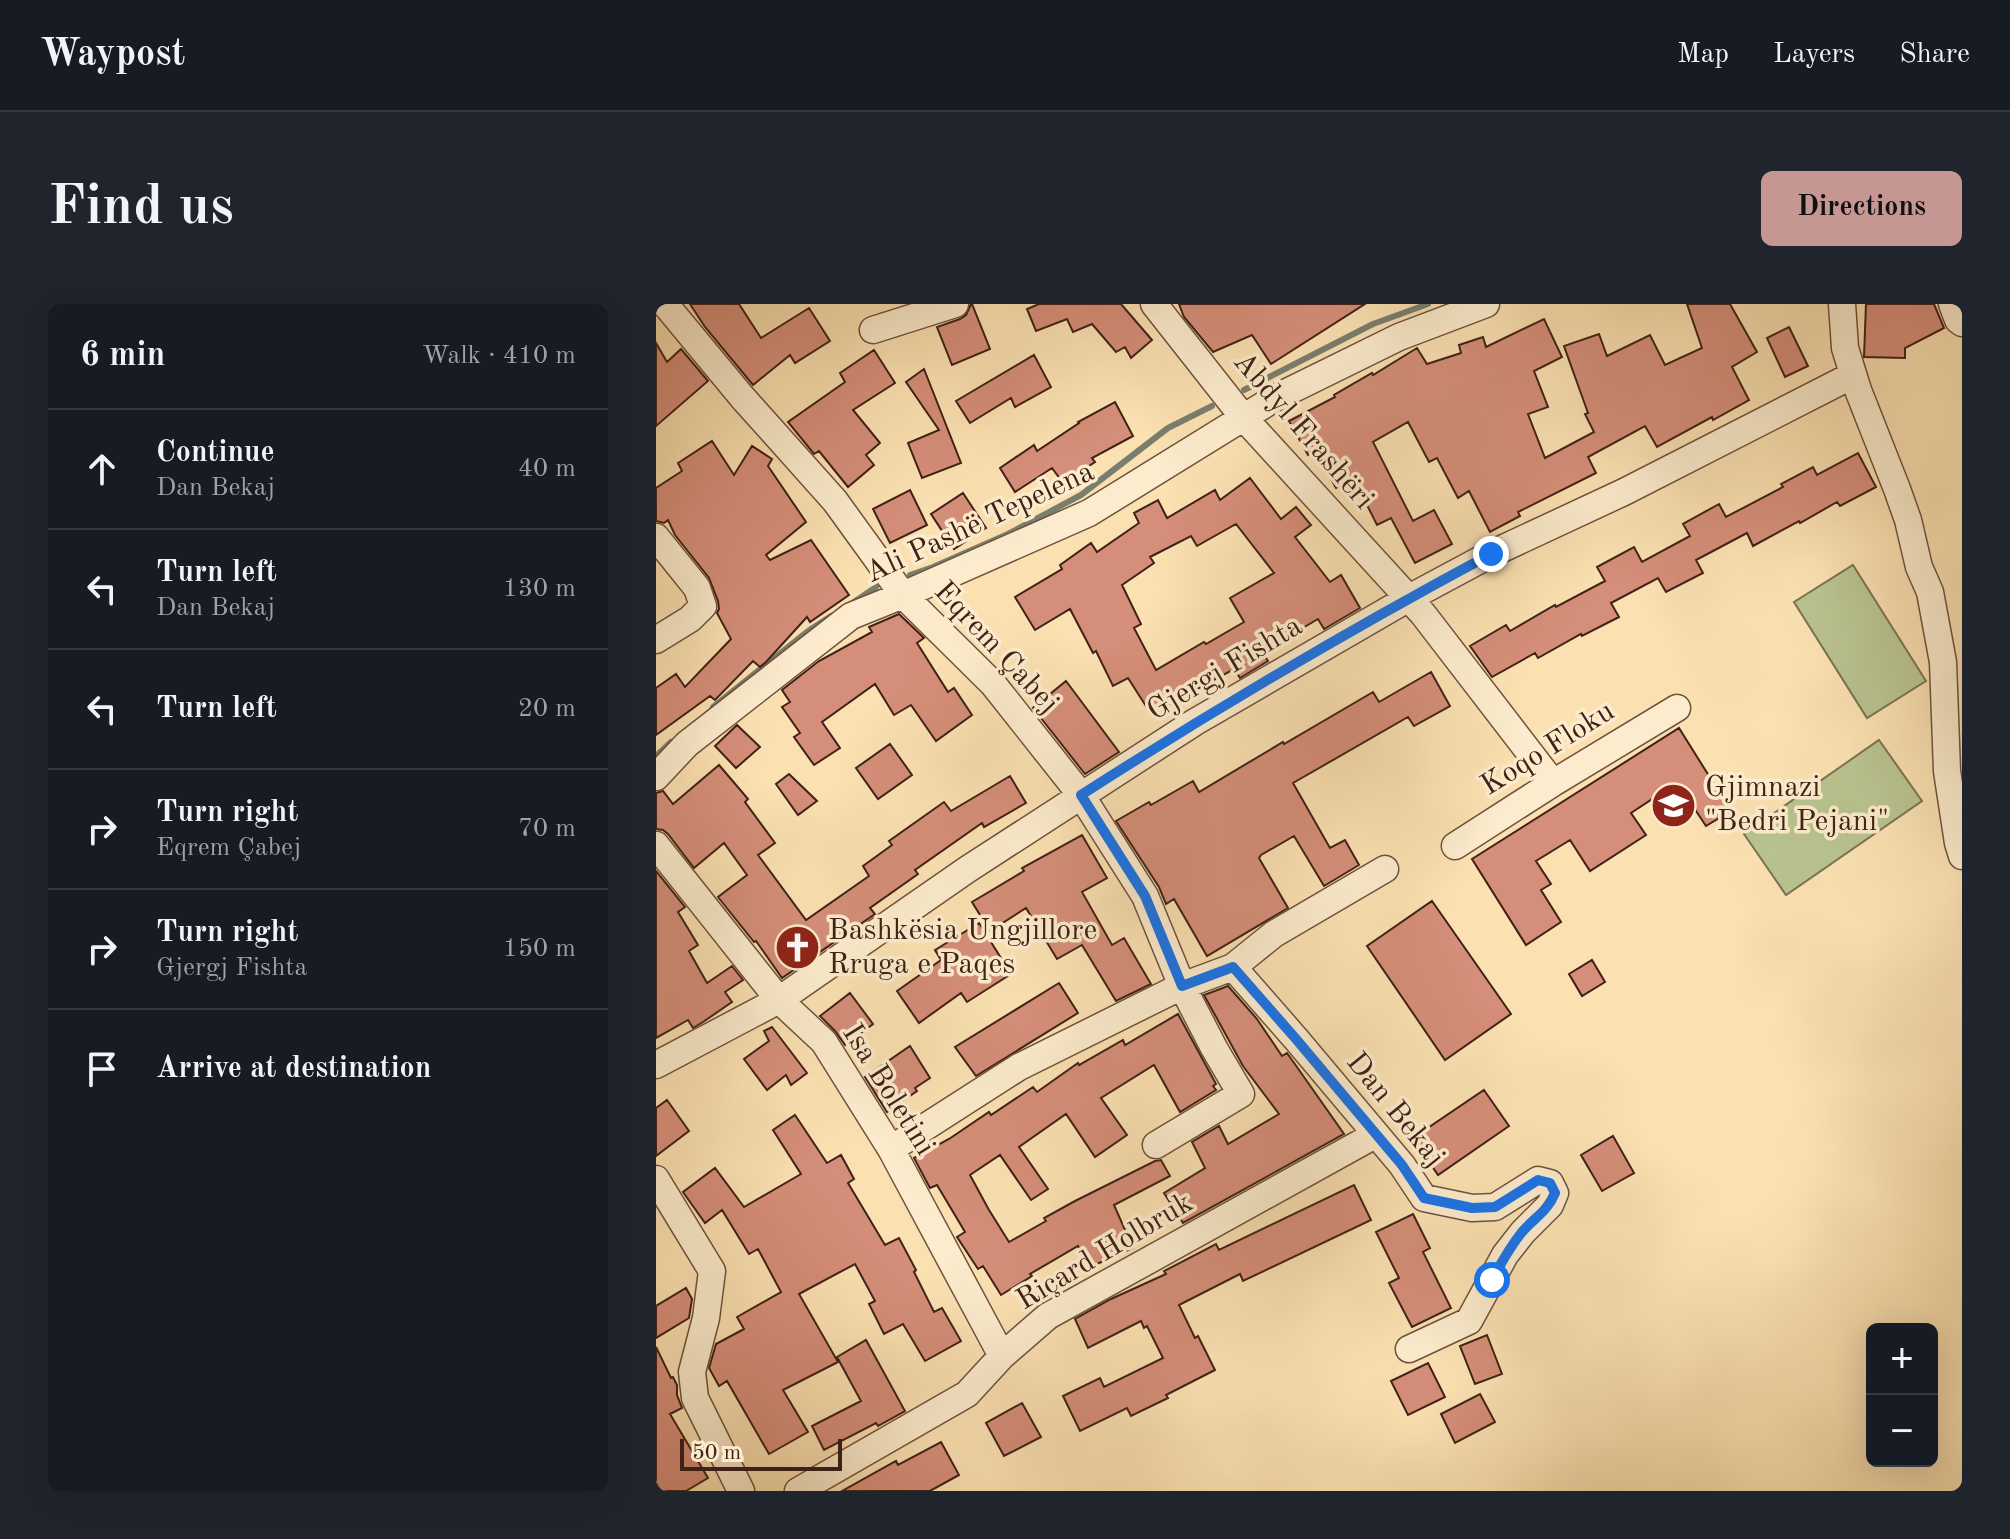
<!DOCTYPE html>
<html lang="en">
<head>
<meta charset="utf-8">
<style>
	:root { --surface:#171b24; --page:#20242c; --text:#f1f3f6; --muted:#9ea1a6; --line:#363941; --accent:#c59692 }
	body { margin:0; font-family:"Old Standard TT",serif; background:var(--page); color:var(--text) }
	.controls { position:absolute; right:24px; bottom:24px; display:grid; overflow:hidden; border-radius:12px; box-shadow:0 8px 32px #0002 }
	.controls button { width:72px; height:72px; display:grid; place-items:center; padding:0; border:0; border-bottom:2px solid var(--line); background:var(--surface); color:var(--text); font:40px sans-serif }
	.scale { position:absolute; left:24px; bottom:20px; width:162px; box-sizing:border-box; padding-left:8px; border:4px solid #402116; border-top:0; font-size:22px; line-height:28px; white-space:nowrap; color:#402116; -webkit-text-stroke:6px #fceccd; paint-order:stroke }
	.stop { position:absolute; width:24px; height:24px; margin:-18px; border:6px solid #1a73e8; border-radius:50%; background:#fff }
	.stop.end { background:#1a73e8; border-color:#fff; box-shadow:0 2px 8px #0008 }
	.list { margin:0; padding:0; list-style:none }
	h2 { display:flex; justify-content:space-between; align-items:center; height:104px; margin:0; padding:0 32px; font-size:34px }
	h2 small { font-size:26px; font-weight:400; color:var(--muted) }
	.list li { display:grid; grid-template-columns:52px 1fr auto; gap:24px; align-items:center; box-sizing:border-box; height:120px; padding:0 32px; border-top:2px solid var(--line) }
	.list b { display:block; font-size:30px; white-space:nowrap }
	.list p { margin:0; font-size:26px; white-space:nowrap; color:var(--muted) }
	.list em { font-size:26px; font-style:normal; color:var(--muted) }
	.icon { flex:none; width:44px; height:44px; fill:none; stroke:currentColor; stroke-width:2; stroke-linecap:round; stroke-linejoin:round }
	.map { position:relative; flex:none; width:1306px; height:1187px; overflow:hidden; border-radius:12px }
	header { display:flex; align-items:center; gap:48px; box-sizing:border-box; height:112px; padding:0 40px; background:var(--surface); border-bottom:2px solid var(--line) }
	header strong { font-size:38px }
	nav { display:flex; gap:44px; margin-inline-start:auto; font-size:28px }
	.intro { display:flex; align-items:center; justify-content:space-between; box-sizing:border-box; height:192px; padding:0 48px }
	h1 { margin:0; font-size:56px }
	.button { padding:20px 36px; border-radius:12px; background:var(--accent); color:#111; font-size:28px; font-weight:700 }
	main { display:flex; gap:48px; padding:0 48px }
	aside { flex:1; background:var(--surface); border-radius:12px; box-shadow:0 8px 32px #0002 }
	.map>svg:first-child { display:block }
	.green { fill:#b9c490; stroke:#7c7253; stroke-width:2 }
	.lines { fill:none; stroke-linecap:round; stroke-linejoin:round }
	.stream { stroke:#797f6e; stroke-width:6 }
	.building { fill:#d58e79; stroke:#402116; stroke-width:2; fill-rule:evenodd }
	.minor-casing { stroke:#6f513d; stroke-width:29 }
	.minor { stroke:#fceccd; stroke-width:26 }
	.route { stroke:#1a73e8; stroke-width:10 }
	.labels { text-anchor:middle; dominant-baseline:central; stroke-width:7; stroke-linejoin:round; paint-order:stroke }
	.street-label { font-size:30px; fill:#402116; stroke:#fceccd }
	.poi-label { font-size:30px; fill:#402116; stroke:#fceccd; text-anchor:start }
</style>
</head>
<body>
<header>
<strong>Waypost</strong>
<nav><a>Map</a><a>Layers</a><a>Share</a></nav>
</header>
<div class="intro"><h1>Find us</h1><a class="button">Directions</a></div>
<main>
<aside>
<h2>6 min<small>Walk · 410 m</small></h2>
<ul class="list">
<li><svg class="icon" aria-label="ahead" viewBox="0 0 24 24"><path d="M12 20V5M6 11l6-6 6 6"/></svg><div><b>Continue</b><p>Dan Bekaj</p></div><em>40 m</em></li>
<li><svg class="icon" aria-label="left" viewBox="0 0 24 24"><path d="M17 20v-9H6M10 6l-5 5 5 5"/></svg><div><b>Turn left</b><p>Dan Bekaj</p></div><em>130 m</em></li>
<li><svg class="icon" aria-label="left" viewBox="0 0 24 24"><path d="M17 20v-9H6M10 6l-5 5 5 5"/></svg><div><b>Turn left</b></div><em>20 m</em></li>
<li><svg class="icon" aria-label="right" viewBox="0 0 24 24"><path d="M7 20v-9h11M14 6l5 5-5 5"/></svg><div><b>Turn right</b><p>Eqrem Çabej</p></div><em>70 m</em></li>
<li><svg class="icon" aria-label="right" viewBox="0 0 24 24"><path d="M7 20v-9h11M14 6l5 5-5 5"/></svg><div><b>Turn right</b><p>Gjergj Fishta</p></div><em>150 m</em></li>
<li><svg class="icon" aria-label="arrive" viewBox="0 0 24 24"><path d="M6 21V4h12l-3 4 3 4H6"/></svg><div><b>Arrive at destination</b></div></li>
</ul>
</aside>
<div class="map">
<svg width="1306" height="1187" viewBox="0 0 1306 1187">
	<rect width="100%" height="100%" fill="#fbe1b2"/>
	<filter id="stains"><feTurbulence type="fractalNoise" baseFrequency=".0025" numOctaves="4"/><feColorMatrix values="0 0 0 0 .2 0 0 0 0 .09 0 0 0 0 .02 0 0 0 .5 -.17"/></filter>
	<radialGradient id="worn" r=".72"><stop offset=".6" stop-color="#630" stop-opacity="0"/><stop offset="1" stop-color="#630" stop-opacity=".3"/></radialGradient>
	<path class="green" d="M1197,261L1270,377L1211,414L1138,298Z
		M1223,436L1266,497L1130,591L1088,530Z"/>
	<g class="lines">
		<path class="stream" d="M588,86L717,20L772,0
			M254,271L277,263L352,230L425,191L512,124L556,102
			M195,300L220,283
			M57,403L152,327L175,312
			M0,452L15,438"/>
	</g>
	<path class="building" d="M34,0H83L105,34L153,4L174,37L139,59L134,51L97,81L49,23Z
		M315,0H316L334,45L296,61L281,23L304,15L310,11Z
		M383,0H465L496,36L475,54L469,43L460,48L436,20L417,28L411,15L380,27L371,5Z
		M523,0H709L615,60L596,31L557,48L528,13Z
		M1031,0H1074L1101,48L1076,63L1093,96L1057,116L1056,113L1001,143L989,122L932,153L940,169L862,208L864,212L834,228L813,187L802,194L781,154L773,158L752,118L717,138L757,217L778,206L796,240L759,259L735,214L721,221L698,175L680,184L660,147L652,151L633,117L679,93L678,91L716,69L717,71L761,44L771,60L805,49L803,41L827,33L830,43L888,15L906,53L878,67L892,103L872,110L889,154L938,128L929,110L932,109L908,42L943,30L951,52L994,31L1009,61L1046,44Z
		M1210,0H1278L1288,24L1249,44V54L1208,53Z
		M1133,23L1152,62L1129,73L1111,34Z
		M0,39L11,58L25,45L52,77L0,122Z
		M218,46L239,79L197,106L224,139L210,151L218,161L192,183L163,147L158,150L132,118L189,78L184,69Z
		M378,51L395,83L359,103L355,94L314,119L300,97Z
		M268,65L305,159L266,174L252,139L283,126L250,78Z
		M459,98L477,132L436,154L439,158L407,179L396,164L359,188L344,164L378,141L381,147L423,119L422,118Z
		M56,137L78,171L96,142L116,155L112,162L150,218L110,251L114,256L155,236L193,291L154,318L151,313L110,358L104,363L97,357L59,396L54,392L0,431V384L20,370L29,383L75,335L61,309L63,305L62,297L53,274L19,231L12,216L8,219L0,217V184L26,167L22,159Z
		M1202,149L1220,183L1184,202L1181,198L1144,219L1143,217L1097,242L1091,229L1040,256L1047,269L1010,288L1002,274L955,299L963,313L926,332L925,330L882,354L879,349L836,373L814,342L850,321L854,327L899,301L900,303L949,277L941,263L978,243L986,258L1034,232L1027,220L1063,200L1070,213L1127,183L1125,180L1157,163L1161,171Z
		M594,174L625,215L640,203L655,221L639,233L674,278L685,271L704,304L668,325L662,315L606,348L612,357L584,374L578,365L495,410L472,374L457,382L440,347L437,349L414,305L379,326L359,293L406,265L404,261L435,239L441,248L483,219L478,209L502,196L511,214L559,186L564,196ZM580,220L618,269L574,294L588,318L550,340L548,338L500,366L478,324L485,320L466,281L498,259L494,253L535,232L541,242Z
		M254,186L271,221L234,239L217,205Z
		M307,189L330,224L298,245L275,210Z
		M243,310L268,334L261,339L292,388L298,384L316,411L280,437L255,401L238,411L219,380L166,418L184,444L158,461L138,433L144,429L126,403L134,398L126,386L163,357L216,328L213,323Z
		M775,368L794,402L758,422L752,413L637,479L674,544L689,536L703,561L668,582L638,532L605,551L603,554L632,604L551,652L518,595L510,600L503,583L460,517L493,498L495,501L537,477L543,488L627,438L628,440L717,388L723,398Z
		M410,377L463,448L429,470L377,404Z
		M81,421L104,443L80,464L59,442Z
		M1023,424L1075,507L1050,522L1034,498L1016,509L1004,490L975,509L990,531L934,567L914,536L880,557L895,580L885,586L905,618L870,641L816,555Z
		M234,440L256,471L222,495L200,464Z
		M63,461L92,495L89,498L119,539L102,551L150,616L213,572L207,562L236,541L233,537L288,498L295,507L354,472L370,499L328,523L326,519L259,566L262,570L214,604L219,610L126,674L100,637L98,638L62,593L91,571L68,539L38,564L12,530L7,526L0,525V489L7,487L17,500Z
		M133,470L161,497L142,511L120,480Z
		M426,531L451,574L426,588L456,641L468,634L495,680L460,697L426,641L401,655L370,604L334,627L316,598L368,567L366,564Z
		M0,567L29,603L22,608L42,641L33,647L51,679L76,662L87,676L69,688L76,698L47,718L37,724L32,716L0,734Z
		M776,597L855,710L789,756L711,642Z
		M323,619L355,670L311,698L305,689L263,719L241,687L285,656L279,646Z
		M936,656L949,678L926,692L913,670Z
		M403,679L422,709L320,772L299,743Z
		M572,682L601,715L626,752L631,749L636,756L688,830L527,919L508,889L549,864L536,838L563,822L572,840L623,810L587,762L548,691Z
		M194,689L217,720L189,741L179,727L164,712Z
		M522,710L560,780L557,782L560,786L524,808L498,761L445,794L471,831L439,853L410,810L363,843L392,885L375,896L344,851L314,871L333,906L353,938L390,917L388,914L419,897L499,857L505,856L514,872L458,901L477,944L432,964L422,942L374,970L376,972L345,991L327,962L322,965L301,933L309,928L281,881L274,884L258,854L293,835L333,808L335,811L377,783L381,788L422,759L423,761L467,736L469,741Z
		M116,723L151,769L135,781L130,771L111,786L88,755L113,737L108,727Z
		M254,742L274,774L259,784L261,787L231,808L209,773Z
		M828,786L853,822L782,871L757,834Z
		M11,796L33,827L0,852V804Z
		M139,811L171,859L185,851L198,875L192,879L229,941L243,934L260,966L258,968L278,1008L286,1004L305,1037L269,1057L247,1020L228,1030L213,1000L219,997L199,960L143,990L182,1058L127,1086L152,1128L113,1150L71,1077L63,1082L53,1064L60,1040L88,1025L81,1013L125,988L102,945L93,950L66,906L49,919L27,888L59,864L88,903L145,870L117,826Z
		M957,832L978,869L946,887L925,851Z
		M698,881L715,916L587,977L584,970L523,1001L539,1034L542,1032L559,1066L510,1091L512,1094L475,1112L471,1104L424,1127L407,1092L444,1074L448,1083L507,1054L491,1022L488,1024L485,1017L432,1044L419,1015L455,995L510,970L508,967L560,940L563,946Z
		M757,910L774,944L767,948L795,1004L756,1023L733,979L743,974L720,928Z
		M30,984L36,995L33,1014L0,1034V1002Z
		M831,1031L846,1070L819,1080L804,1042Z
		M210,1036L249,1107L222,1122L220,1119L168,1146L156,1122L205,1097L181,1053Z
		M0,1043L15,1074L17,1073L21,1081V1091L26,1104L14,1110L52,1174L30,1187H5L0,1179Z
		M772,1059L789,1093L752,1111L735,1077Z
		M824,1090L839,1118L799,1139L785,1110Z
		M366,1099L385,1133L348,1152L330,1119Z
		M285,1138L303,1171L274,1187H186L240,1157L242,1161Z"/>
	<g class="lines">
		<defs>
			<path id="minor" d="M9,0L86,93L179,197L247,291L337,380L425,491L489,592L526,682L558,744L585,790L500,841
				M498,0L587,113L767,310L897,479
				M1186,0L1189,44L1202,86L1241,185L1252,216L1263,263L1274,288L1287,358L1291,467L1302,539L1306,552
				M1296,0L1302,16L1306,19
				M217,26L299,0
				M0,233L41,284L47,302L34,315L0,336
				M0,473L31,440L195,312L247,291L433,209L619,94L743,33L830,0
				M0,541L123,696L168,738L235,845L346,1052
				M799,542L897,479L1021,404
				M577,663L640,735L746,861L768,894L816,904L839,903L882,876L894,879L899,889L894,901L867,928L849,951L813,1017L753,1045
				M0,761L123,696L312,565L539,418L753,294L835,250L968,188L1197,71
				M235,845L363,763L526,682L577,663L618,630L729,565
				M0,875L56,967L50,1014L36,1068L39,1094L85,1187
				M142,1187L311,1090L346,1052L392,1012L719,831"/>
		</defs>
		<use href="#minor" class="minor-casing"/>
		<use href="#minor" class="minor"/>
	</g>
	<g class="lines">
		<path class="route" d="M835,250C695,325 559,405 425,491L489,592L526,682L577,663L640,735L746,861L768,894L816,904L839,903L882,876L894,879L899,889C891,908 879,913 866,928C854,943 845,959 836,976"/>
	</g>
	<defs>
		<symbol id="school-disc" viewBox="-11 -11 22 22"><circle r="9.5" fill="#8f2418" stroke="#fceccd"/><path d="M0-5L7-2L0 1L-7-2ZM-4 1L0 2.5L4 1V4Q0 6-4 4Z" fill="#fff"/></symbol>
		<symbol id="church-disc" viewBox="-11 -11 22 22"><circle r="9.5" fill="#8f2418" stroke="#fceccd"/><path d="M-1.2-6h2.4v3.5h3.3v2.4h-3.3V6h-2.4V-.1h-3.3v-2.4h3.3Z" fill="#fff"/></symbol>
	</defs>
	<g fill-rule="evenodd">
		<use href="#school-disc" x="992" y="476" width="51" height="51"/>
		<use href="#church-disc" x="116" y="618" width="51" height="51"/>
	</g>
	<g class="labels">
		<g class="street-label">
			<text transform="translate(647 127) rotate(49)">Abdyl Frashëri</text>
			<text transform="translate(324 219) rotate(-25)">Ali Pashë Tepelena</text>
			<text transform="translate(340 344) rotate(47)">Eqrem Çabej</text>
			<text transform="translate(569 365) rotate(-31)">Gjergj Fishta</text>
			<text transform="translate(892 445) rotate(-32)">Koqo Floku</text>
			<text transform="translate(232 786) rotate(58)">Isa Boletini</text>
			<text transform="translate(739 806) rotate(51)">Dan Bekaj</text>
			<text transform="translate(449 948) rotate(-31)">Riçard Holbruk</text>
		</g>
		<g class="poi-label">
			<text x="1049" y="484">Gjimnazi<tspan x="1049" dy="34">"Bedri Pejani"</tspan></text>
			<text x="172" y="627">Bashkësia Ungjillore<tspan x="172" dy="34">Rruga e Paqes</tspan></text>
		</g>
	</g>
	<rect width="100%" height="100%" filter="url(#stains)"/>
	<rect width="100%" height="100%" fill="url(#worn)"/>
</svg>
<div class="controls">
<button>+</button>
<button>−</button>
</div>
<div class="scale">50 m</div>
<div class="stop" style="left:836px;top:976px"></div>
<div class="stop end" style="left:835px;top:250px"></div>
</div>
</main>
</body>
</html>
